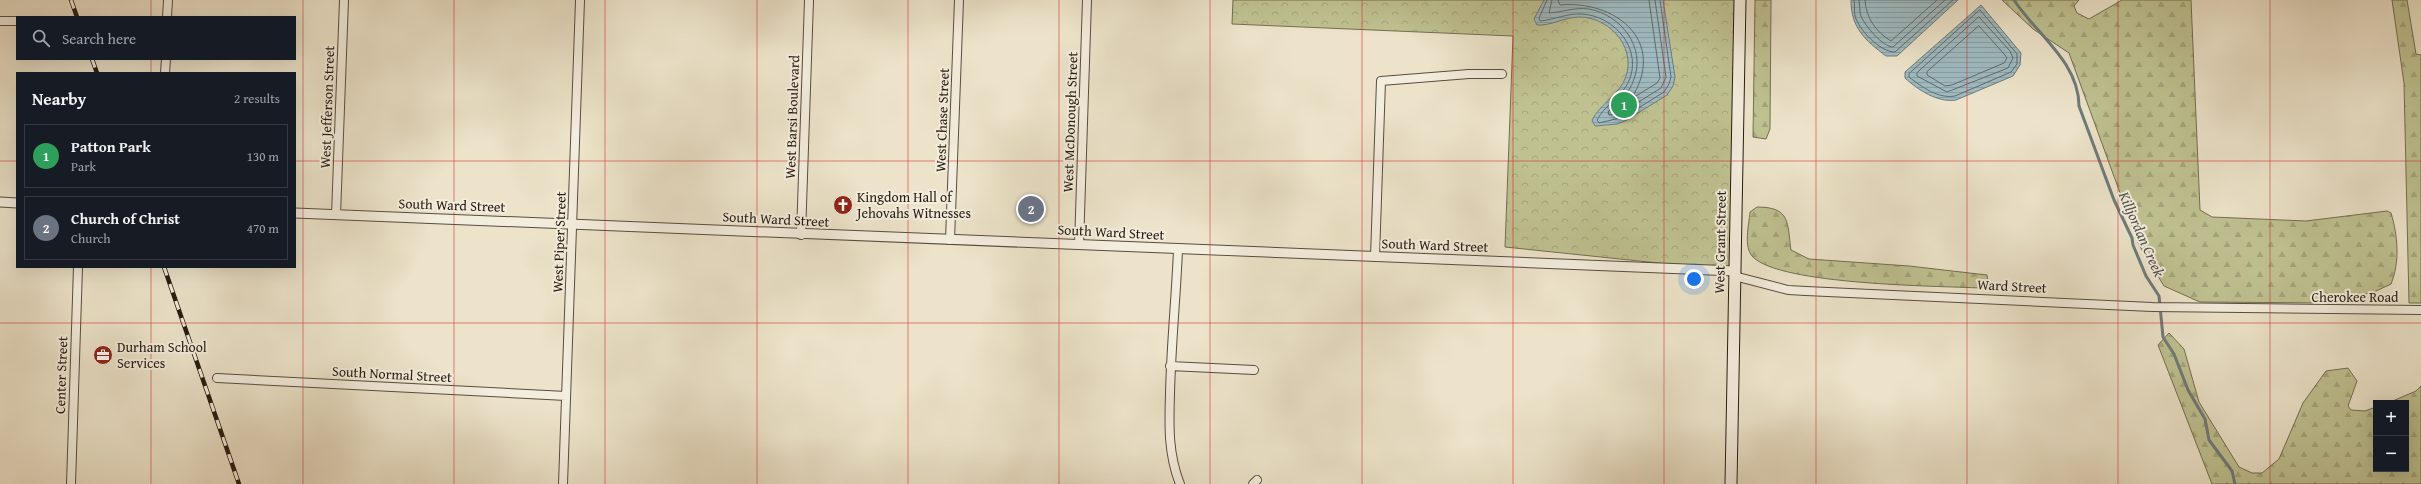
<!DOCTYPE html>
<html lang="en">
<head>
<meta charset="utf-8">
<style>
	:root { --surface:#171b24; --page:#20242c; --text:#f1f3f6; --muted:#9ea1a6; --line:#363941; --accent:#d93025 }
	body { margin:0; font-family:"Gentium Book Plus",serif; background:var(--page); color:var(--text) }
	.controls { position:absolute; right:12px; bottom:12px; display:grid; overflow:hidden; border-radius:0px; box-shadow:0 4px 16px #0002 }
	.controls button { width:36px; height:36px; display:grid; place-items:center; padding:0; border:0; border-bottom:1px solid var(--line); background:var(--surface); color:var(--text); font:20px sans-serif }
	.you { position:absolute; left:1694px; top:279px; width:14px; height:14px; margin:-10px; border:3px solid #fff; border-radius:50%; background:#1a73e8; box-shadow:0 0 0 6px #1a73e833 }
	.badge { display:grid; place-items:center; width:26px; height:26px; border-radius:50%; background:var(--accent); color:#fff; font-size:13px; font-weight:700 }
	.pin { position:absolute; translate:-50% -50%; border:2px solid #fff; box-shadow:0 1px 4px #0006 }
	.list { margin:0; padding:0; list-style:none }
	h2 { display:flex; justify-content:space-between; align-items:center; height:52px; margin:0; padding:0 16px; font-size:17px }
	h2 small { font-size:13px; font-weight:400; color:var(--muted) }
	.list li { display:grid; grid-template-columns:26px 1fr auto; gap:12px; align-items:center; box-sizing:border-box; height:64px; margin:0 8px 8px; padding:0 8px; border:1px solid var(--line); border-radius:0px }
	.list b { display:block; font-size:15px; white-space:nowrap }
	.list p { margin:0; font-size:13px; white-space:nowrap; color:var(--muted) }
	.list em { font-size:13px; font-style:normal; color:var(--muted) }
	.icon { flex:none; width:22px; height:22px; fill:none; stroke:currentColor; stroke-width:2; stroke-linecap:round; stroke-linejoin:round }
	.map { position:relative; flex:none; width:2421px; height:484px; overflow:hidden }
	.search { position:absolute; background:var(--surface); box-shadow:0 4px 16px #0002; left:16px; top:16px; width:280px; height:44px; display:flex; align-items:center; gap:10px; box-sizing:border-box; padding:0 14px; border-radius:0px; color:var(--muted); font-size:15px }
	.panel { position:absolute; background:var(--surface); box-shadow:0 4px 16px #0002; left:16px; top:72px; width:280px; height:196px; border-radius:0px }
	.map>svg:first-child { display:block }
	.forest { fill:url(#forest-firs); stroke:#726e50 }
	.park { fill:url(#park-crowns); stroke:#726e50 }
	.water { fill:url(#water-rules); stroke:#6e7b7a }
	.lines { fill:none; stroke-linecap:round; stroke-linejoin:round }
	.shore { stroke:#626b68; stroke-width:1 }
	.stream { stroke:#6e7b7a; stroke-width:3 }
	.minor-casing { stroke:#574d3e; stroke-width:10 }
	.tertiary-casing { stroke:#574d3e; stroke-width:11 }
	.secondary-casing { stroke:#251b0f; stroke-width:13 }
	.minor { stroke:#f3eddd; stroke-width:8 }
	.tertiary { stroke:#f3eddd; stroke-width:9 }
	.secondary { stroke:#f3eddd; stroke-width:11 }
	.rail-casing { stroke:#251b0f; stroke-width:4.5 }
	.rail { stroke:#f3eddd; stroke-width:3; stroke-dasharray:9; stroke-linecap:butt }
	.grid { fill:none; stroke:#d62828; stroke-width:1; stroke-opacity:0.55 }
	.labels { text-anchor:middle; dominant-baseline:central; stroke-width:4; stroke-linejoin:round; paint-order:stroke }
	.street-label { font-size:14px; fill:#251b0f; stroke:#f3eddd }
	.poi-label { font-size:14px; fill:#251b0f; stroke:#f3eddd; text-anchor:start }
	.water-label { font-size:15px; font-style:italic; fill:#50534e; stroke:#f3eddd }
</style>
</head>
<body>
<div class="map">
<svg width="2421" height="484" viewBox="0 0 2421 484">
	<defs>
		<pattern id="forest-firs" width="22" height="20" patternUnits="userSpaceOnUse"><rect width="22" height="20" fill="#bfc191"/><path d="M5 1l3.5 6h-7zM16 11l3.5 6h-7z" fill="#a4a57c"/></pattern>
		<pattern id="park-crowns" width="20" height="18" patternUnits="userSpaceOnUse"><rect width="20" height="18" fill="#bfc191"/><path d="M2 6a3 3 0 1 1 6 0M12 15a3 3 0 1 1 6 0" fill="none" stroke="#a4a57c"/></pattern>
		<pattern id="water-rules" width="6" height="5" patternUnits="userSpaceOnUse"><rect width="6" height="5" fill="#9fbbc2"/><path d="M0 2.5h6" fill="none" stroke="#89a0a6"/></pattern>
	</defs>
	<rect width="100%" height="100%" fill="#ece3ca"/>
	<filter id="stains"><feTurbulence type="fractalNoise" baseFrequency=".005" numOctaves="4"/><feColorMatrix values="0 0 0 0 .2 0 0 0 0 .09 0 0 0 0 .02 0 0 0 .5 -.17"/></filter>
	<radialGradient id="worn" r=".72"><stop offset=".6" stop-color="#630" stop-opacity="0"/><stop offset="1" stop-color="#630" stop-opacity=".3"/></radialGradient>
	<path class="forest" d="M1755,0H1771L1770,129L1766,139L1753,137Z
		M2002,0H2079L2074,6L2077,13L2089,19L2122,0H2191L2200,210L2212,217L2306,221L2387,211L2391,213C2398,236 2400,262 2391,284L2374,292L2328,303L2200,302L2164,286L2139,245L2069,53L2033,29Z
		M2392,0H2407L2416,54L2421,55V303H2409L2404,83Z
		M1757,207C1791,207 1787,223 1791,250L1809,259L1909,266L1987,275L1988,283L1981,288C1937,286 1781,285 1753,257C1743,247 1749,225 1750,212Z
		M2169,333L2184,349L2199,402L2239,467L2252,473H2262L2279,459L2303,403L2326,371L2348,368L2357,381L2348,406L2351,410L2365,411L2376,407V469H2406V403H2388L2416,391L2421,386V484H2212L2158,345Z"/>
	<path class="park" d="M1233,0H1740L1735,271L1505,247L1513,36L1232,24Z"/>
	<path class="water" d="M1544,0H1663L1675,77L1673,86L1667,95L1625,121L1617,124L1595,126L1592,120C1600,105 1615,97 1623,83C1640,52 1612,17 1579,17C1565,17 1551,26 1537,25L1534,19Z
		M1851,0H1958L1897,56H1886C1865,40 1851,28 1851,0Z
		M1981,5L2021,53L2020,65L2013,76L1956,100C1938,103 1918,90 1905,78V72Z"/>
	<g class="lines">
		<path class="shore" d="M1547,0L1539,18L1540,21C1554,20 1567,13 1582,14C1615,16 1644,50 1628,83C1620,98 1605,105 1597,120L1599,123L1624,117L1664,92L1669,84L1671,77L1660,0
			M1552,0L1549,13C1563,12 1575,7 1589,9C1621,15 1646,47 1634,79C1629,94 1619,102 1608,112L1609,115L1621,113L1661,88L1666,77L1655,0
			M1558,0L1560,5C1614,0 1665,39 1634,94L1636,96L1657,83L1660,78L1649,0
			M1854,0C1855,5 1854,11 1855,16C1859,30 1880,52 1895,52L1953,0
			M1859,0C1860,5 1859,11 1861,16C1865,26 1883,47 1893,47L1945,0
			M1865,0C1866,18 1876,32 1891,41L1937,0
			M1980,10L2017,54V64L2011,72L1955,96C1938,99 1922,87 1909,77V74Z
			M1979,17L2010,51L2013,58L2008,68L1947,92L1917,76V73Z
			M1979,26L2005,55L2007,58L2004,63L1952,85L1945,86L1927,75V72Z"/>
		<path class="stream" d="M2014,0C2036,34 2079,62 2079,106L2114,200L2132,238L2133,245L2146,276L2159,296L2163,337L2174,354L2188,390L2205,419L2209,440L2232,471L2235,484"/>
		<defs>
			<path id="minor" d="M167,17L168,0
				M0,21H17
				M165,73L166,59
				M336,215L344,0
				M801,235L809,0
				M950,240L959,0
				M1079,245L1087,0
				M1178,250C1176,298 1171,346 1170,394C1169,425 1168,454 1180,484
				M1375,257L1381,81L1469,74H1502
				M1734,276L1788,290L1806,291L2152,307L2421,310
				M1170,366L1254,370
				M217,378L566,396
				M71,484L78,267
				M563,484L580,0
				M1253,484L1257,480"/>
			<path id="tertiary" d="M0,202L17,203
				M295,213L1735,271"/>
			<path id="secondary" d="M1731,484L1740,0"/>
		</defs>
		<use href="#minor" class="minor-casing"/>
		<use href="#tertiary" class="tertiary-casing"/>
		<use href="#secondary" class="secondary-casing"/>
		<use href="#minor" class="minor"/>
		<use href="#tertiary" class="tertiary"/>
		<use href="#secondary" class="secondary"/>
		<defs>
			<path id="rail" d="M71,0L77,17
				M92,59L97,73
				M164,267L239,484"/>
		</defs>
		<use href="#rail" class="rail-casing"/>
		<use href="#rail" class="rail"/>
	</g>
	<path class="grid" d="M151,0V17M303,0V484M454,0V484M605,0V484M757,0V484M908,0V484M1059,0V484M1210,0V484M1362,0V484M1513,0V484M1664,0V484M1816,0V484M1967,0V484M2118,0V484M2270,0V484M151,59V73M0,161H17M295,161H2421M151,267V484M0,323H2421"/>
	<defs>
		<symbol id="church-disc" viewBox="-11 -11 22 22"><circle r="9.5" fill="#8f2418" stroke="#f3eddd"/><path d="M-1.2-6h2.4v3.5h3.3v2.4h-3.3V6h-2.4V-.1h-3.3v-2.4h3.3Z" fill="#fff"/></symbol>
		<symbol id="office-disc" viewBox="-11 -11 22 22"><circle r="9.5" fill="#8f2418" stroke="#f3eddd"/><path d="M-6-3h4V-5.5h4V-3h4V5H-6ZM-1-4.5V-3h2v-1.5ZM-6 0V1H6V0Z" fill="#fff"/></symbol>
	</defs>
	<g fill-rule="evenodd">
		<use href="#church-disc" x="832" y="194" width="22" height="22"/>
		<use href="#office-disc" x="92" y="344" width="22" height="22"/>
	</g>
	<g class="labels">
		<g class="street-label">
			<text transform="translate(327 107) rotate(-88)">West Jefferson Street</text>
			<text transform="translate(792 117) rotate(-88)">West Barsi Boulevard</text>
			<text transform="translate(942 120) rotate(-88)">West Chase Street</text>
			<text transform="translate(1070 122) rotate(-88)">West McDonough Street</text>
			<text transform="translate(452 205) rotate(2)">South Ward Street</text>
			<text transform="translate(776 219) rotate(3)">South Ward Street</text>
			<text transform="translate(1111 232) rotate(3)">South Ward Street</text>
			<text transform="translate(559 242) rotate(-88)">West Piper Street</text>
			<text transform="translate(1720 242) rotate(-89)">West Grant Street</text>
			<text transform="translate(1435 245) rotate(2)">South Ward Street</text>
			<text transform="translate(2012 286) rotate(3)">Ward Street</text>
			<text x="2355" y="297">Cherokee Road</text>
			<text transform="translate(392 374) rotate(3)">South Normal Street</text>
			<text transform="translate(61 375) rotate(-88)">Center Street</text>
		</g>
		<g class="poi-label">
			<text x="857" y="197">Kingdom Hall of<tspan x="857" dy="16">Jehovahs Witnesses</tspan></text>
			<text x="117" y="347">Durham School<tspan x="117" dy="16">Services</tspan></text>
		</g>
		<g class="water-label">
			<text transform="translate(2142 234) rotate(66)">Killjordan Creek</text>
		</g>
	</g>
	<rect width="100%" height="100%" filter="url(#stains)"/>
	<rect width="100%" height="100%" fill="url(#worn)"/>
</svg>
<div class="controls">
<button>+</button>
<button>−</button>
</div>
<div class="you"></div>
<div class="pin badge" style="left:1624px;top:105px;background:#2e9e5b">1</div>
<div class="pin badge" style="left:1031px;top:209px;background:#6b7280">2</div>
<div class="search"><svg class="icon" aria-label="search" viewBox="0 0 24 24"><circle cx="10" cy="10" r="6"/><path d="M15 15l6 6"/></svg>Search here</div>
<section class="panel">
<h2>Nearby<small>2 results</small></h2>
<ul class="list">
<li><span class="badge" style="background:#2e9e5b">1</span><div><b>Patton Park</b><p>Park</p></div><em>130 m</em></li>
<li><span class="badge" style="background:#6b7280">2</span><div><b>Church of Christ</b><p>Church</p></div><em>470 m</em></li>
</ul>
</section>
</div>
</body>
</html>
